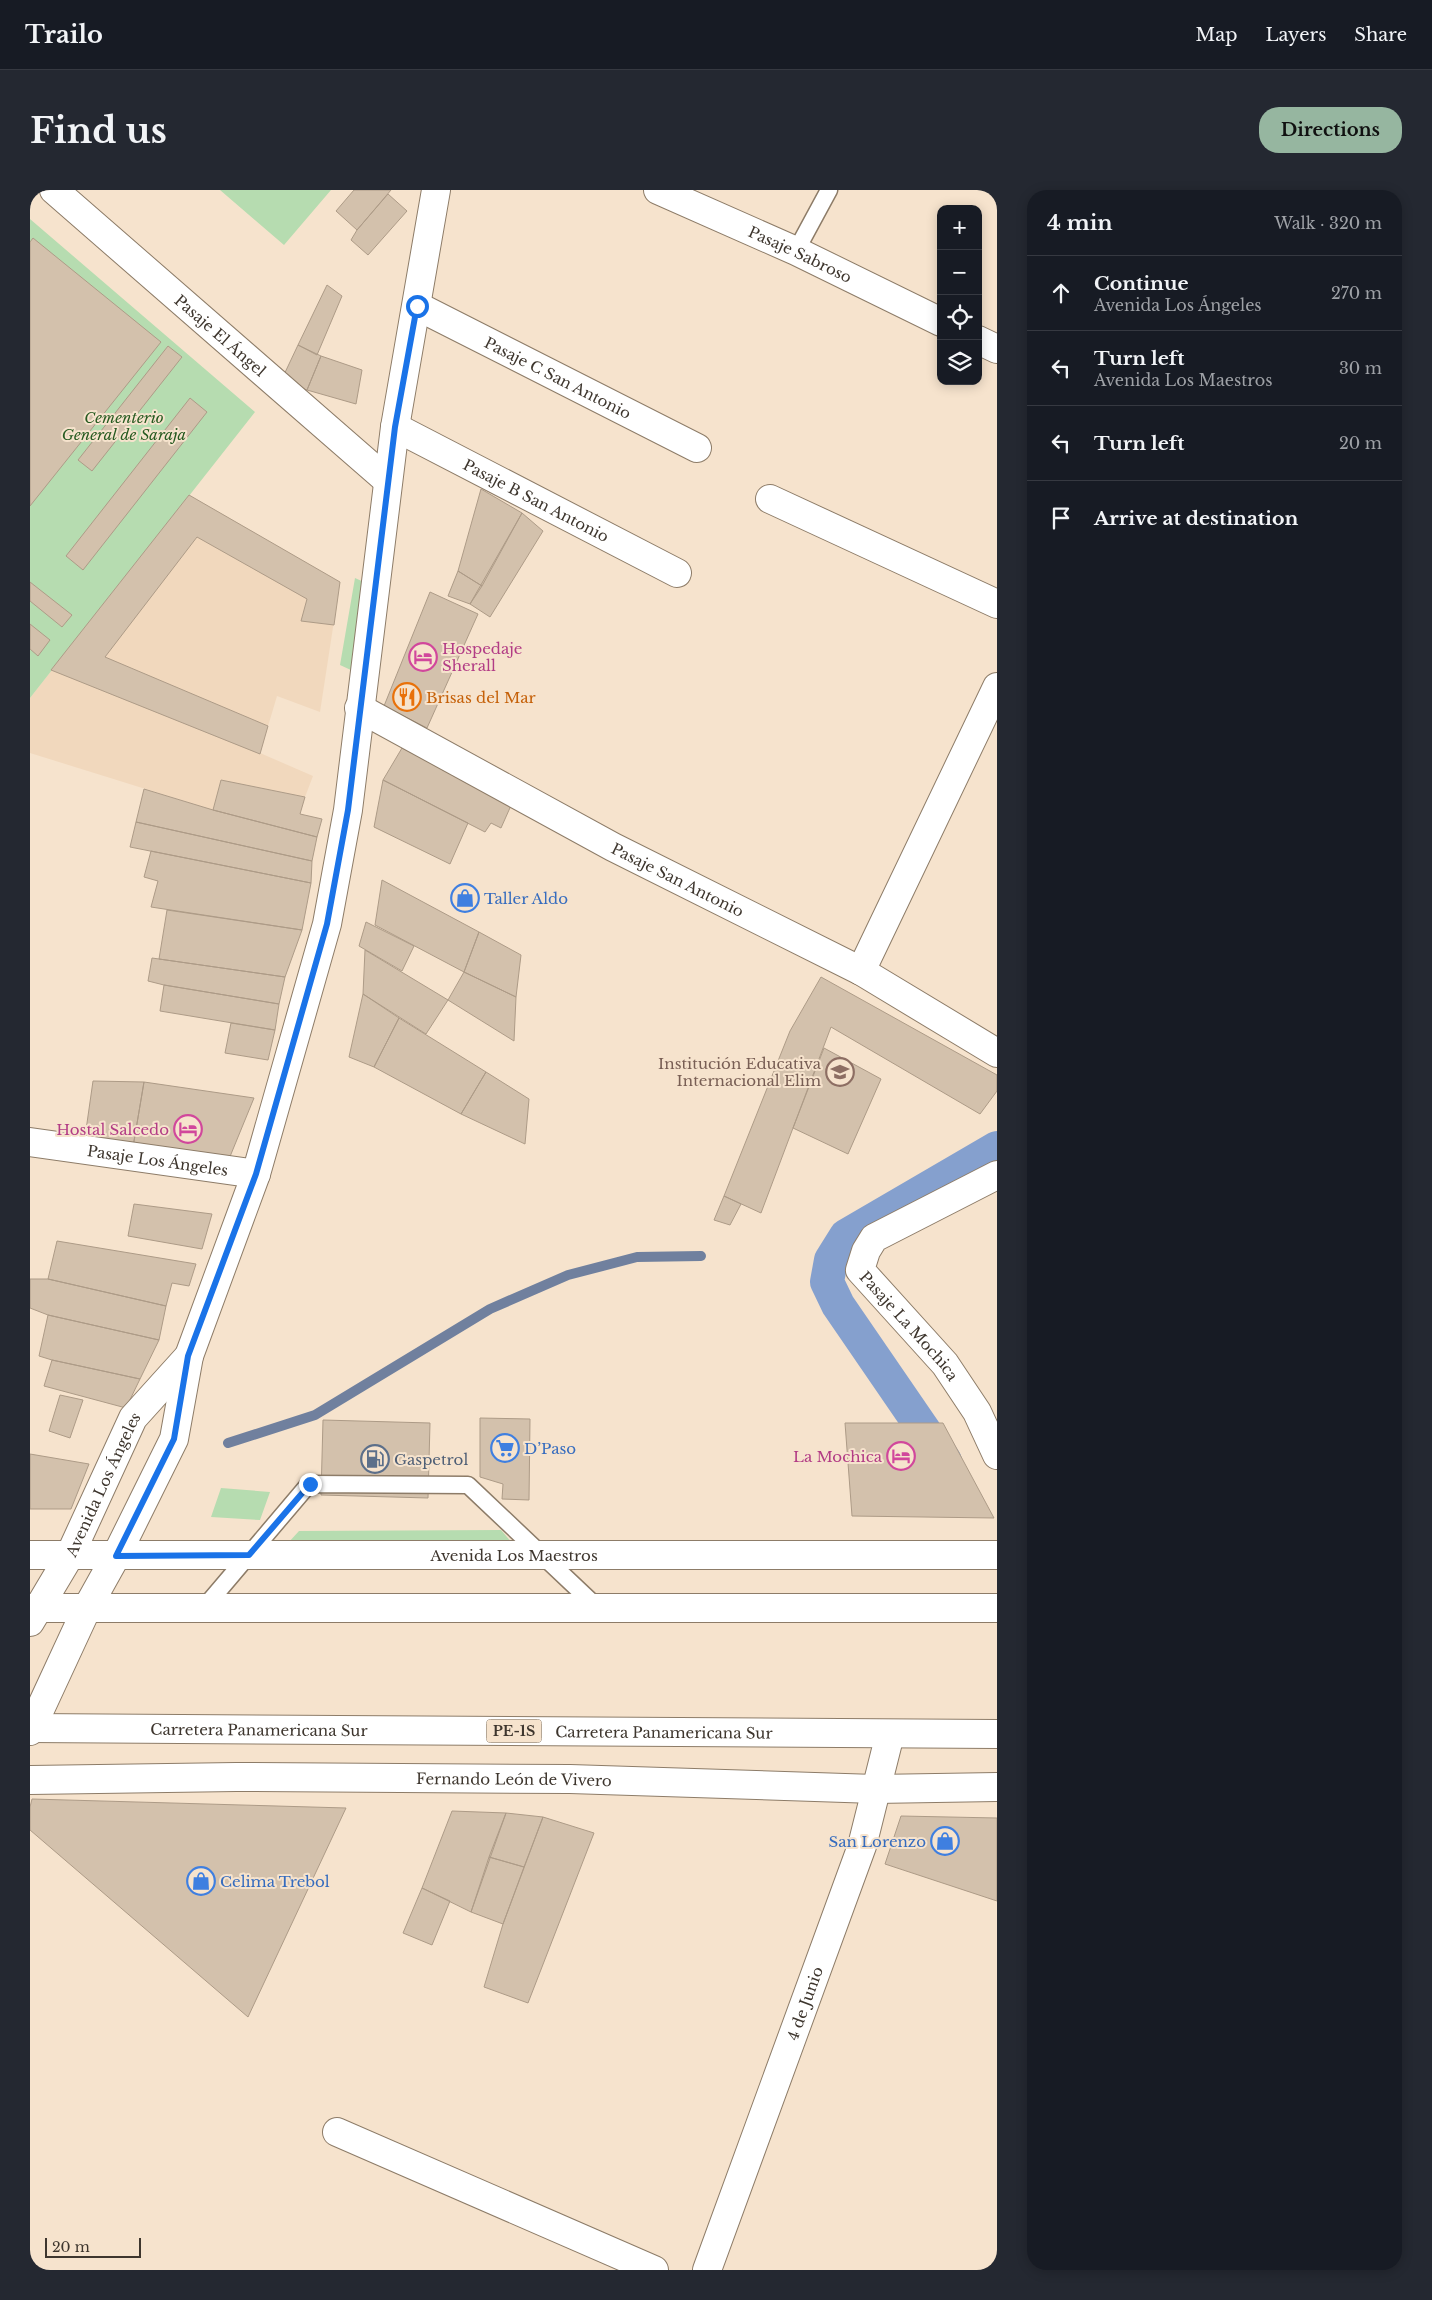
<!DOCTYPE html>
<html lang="en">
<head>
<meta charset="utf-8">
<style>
	:root { --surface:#171b24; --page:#242831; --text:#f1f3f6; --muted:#9ea1a6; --line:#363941; --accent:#96b6a0 }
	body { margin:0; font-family:"Libre Baskerville",serif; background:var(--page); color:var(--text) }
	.controls { position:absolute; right:15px; top:15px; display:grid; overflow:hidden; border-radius:10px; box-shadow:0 2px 12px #0003 }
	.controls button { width:45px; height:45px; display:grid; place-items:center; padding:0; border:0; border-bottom:1px solid var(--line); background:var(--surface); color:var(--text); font:25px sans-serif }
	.scale { position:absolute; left:15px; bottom:12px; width:96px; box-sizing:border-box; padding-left:5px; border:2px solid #3e362e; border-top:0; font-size:14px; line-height:18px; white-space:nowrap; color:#3e362e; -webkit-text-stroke:4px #f6e3cd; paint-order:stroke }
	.stop { position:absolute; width:15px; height:15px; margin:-11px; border:4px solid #1a73e8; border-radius:50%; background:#fff }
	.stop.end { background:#1a73e8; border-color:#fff; box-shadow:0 1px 5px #0008 }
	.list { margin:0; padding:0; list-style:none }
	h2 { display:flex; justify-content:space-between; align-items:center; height:65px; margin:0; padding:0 20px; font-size:21px }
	h2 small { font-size:16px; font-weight:400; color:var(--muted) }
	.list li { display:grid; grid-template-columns:32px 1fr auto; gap:15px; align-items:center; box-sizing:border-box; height:75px; padding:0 20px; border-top:1px solid var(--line) }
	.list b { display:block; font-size:19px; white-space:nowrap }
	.list p { margin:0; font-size:16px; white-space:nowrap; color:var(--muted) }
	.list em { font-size:16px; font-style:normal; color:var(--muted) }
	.icon { flex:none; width:28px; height:28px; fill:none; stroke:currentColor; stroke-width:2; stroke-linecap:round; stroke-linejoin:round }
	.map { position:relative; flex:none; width:967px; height:2080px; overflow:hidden; border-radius:20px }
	header { display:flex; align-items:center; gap:30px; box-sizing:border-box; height:70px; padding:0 25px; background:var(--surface); border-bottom:1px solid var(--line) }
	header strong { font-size:24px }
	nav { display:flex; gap:28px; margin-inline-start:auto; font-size:18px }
	.intro { display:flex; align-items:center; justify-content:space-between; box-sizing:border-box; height:120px; padding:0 30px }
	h1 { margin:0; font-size:35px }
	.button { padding:12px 22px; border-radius:20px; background:var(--accent); color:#111; font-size:18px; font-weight:700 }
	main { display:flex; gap:30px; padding:0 30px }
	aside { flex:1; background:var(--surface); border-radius:20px; box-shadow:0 2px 12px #0003 }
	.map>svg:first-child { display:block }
	.built { fill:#f1d8bd }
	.green { fill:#b6dcb0 }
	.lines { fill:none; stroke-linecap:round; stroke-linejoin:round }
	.stream { stroke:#70809e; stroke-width:10 }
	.canal { stroke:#85a0ce; stroke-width:34 }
	.building { fill:#d3c1ac; stroke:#ad9b87 }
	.lane-casing { stroke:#8d7c68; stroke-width:19 }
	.street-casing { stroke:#8d7c68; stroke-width:30 }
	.secondary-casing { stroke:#8d7c68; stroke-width:30 }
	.highway-casing { stroke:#8d7c68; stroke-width:30 }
	.lane { stroke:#fff; stroke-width:16 }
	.street { stroke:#fff; stroke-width:28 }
	.secondary { stroke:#fff; stroke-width:28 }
	.highway { stroke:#fff; stroke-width:28 }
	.route { stroke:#1a73e8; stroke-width:6 }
	.labels { text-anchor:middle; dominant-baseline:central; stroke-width:4; stroke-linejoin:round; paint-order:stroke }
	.shield { fill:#f6e3cd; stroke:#756a5e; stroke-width:1 }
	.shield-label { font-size:14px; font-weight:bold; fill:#3e362e }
	.street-label { font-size:15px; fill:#3e362e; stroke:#f6e3cd }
	.park-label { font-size:15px; font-style:italic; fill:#265a20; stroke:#f6e3cd }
	.hotel-label { font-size:15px; fill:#b23c85; stroke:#f6e3cd; text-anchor:end }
	.food-label { font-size:15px; fill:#c56008; stroke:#f6e3cd; text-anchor:start }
	.shop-label { font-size:15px; fill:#366cbe; stroke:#f6e3cd; text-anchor:start }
	.education-label { font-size:15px; fill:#785e54; stroke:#f6e3cd; text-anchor:end }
	.service-label { font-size:15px; fill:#4e5e75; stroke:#f6e3cd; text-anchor:start }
</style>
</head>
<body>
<header>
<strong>Trailo</strong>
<nav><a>Map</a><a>Layers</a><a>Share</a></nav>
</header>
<div class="intro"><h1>Find us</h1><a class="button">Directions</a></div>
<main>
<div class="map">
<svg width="967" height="2080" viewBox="0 0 967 2080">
	<rect width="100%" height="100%" fill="#f6e3cd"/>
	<path class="built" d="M159,305L310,392L290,522L247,506L230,563L283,586L275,607L191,590L183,620L0,563V508Z"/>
	<path class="green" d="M190,0H301L254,55Z
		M0,29L225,222L0,508Z
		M325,388L336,393L323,481L310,475Z
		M191,1298L240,1302L230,1330L181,1327Z
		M471,1340L484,1355L258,1353L269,1341Z"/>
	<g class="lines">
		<path class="stream" d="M198,1253L285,1225L460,1119L538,1085L607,1067L671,1066"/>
		<path class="canal" d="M915,1271L808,1115L797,1092L801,1070L816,1046L967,958"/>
	</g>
	<path class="building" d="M324,0H361L327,40L306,21Z
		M358,4L377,21L338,65L321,50L327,40Z
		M3,48L131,152L0,316V52Z
		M297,95L312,106L287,165L268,155Z
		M268,155L291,166L277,200L251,191Z
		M138,156L152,167L62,281L48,270Z
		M291,166L332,180L326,214L277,200Z
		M160,208L177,222L53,380L36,366Z
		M451,299L492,323L452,396L428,381Z
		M159,305L310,392L304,435L271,431L277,409L167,347L75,467L238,536L230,564L21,480Z
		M492,323L513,341L460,427L440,414Z
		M428,381L452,396L440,414L418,406Z
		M0,392L42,425L32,437L0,411Z
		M400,402L448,424L397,538L354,516Z
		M0,434L20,450L8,466L0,459Z
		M372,558L483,611L471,638L461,633L455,642L353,590Z
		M191,590L275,607L270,624L292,629L287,647L183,620Z
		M353,590L438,633L420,674L344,637Z
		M114,599L183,620L287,647L282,671L106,632Z
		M106,632L282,671L281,693L100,657Z
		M121,661L281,693L272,740L121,717L128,691L114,687Z
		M352,690L449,742L434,782L345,735Z
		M137,720L272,740L255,787L129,769Z
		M336,732L384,756L372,781L329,756Z
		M449,742L491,765L486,807L434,782Z
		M335,760L418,810L396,844L333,804Z
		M122,768L255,787L249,814L134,795L118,791Z
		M434,782L486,807L484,851L418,810Z
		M791,787L967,885V901L950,924L801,837L731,1023L694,1006L760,841Z
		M134,795L249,814L245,840L130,821Z
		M333,804L369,828L344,877L319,867Z
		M369,828L456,882L431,924L344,877Z
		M201,833L245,840L238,870L195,863Z
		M794,858L851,889L818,964L763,938Z
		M456,882L499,909L495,954L431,924Z
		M63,891L114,892L103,957L54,954Z
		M114,892L224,908L199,969L103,957Z
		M694,1006L711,1014L700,1035L684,1030Z
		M104,1014L182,1024L172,1059L98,1046Z
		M27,1051L166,1074L159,1096L142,1093L136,1116L18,1089Z
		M0,1089H18L136,1116L129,1150L18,1125L0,1118Z
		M18,1125L129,1150L110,1189L22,1170L9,1166Z
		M22,1170L110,1189L96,1218L14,1196Z
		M30,1205L53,1210L40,1248L19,1241Z
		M450,1228L500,1229L499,1310L472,1309L473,1294L450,1287Z
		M293,1230L400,1233L398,1308L291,1305Z
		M815,1233H913L964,1328L822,1326Z
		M0,1264L59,1274L41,1319H0Z
		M2,1609L316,1618L218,1827L0,1640V1617Z
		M422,1621L476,1623L441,1722L392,1698Z
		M476,1623L513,1627L494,1677L459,1667Z
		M871,1626L967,1628V1711L855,1674Z
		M513,1627L564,1643L498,1813L454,1797L473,1734Z
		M459,1667L494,1677L473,1734L441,1722Z
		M392,1698L420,1711L402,1755L373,1743Z"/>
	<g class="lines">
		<defs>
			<path id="lane" d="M766,61L799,0
				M173,1419L279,1294L438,1295L569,1419"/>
			<g id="street">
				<path id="s1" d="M24,0L358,291"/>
				<path id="s2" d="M628,0L766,61L911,132"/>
				<path id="s3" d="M387,116L667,258"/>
				<path d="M948,150L967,159"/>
				<path id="s4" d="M365,237L647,383"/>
				<path d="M740,309L967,414"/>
				<path id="s5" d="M329,518L583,657L831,781L967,863"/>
				<path d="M831,781L967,497"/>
				<path id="s6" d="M0,952L226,984"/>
				<path id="s7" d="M967,985L844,1048L836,1061L830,1080L915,1174L947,1222L967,1265"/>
				<path id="s8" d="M0,1365H967"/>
				<path id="s9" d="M0,1590L206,1587L540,1589L845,1599L967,1597"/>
				<path d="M307,1942L624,2080"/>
				<path id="s10" d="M677,2080L832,1656L860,1544"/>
			</g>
			<g id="secondary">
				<path id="s11" d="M0,1432L40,1365L103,1228L159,1166"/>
				<path d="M0,1541L57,1418L86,1366L144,1249L159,1166L226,984L297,734L318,620L365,237L406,0"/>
			</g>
			<g id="highway">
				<path d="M0,1418H967"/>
				<path id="s12" d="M0,1538L967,1544"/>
			</g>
		</defs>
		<use href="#lane" class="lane-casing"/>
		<use href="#street" class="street-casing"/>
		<use href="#secondary" class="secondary-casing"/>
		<use href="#highway" class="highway-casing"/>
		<use href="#lane" class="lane"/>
		<use href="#street" class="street"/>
		<use href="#secondary" class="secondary"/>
		<use href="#highway" class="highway"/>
	</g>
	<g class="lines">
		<path class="route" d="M280,1294L219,1365L86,1366L144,1249L158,1166L226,984L297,734L318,620L365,237L387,116"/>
	</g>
	<defs>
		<symbol id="hotel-ring" viewBox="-11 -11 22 22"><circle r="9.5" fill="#f6e3cd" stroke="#d1479c" stroke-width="1.5"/><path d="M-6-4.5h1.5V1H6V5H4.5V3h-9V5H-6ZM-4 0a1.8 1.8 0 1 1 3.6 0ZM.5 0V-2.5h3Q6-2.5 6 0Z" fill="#d1479c"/></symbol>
		<symbol id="restaurant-ring" viewBox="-11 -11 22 22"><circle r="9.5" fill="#f6e3cd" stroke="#e8710a" stroke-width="1.5"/><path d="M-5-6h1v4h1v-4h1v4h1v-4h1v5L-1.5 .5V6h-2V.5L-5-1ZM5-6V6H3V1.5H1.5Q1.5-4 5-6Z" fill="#e8710a"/></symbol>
		<symbol id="shop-ring" viewBox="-11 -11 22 22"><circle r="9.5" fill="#f6e3cd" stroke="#3f7fe0" stroke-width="1.5"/><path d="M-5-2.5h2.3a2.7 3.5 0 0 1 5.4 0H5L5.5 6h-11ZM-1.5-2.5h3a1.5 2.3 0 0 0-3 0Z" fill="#3f7fe0"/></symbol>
		<symbol id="school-ring" viewBox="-11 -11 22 22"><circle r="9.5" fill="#f6e3cd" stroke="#8d6e63" stroke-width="1.5"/><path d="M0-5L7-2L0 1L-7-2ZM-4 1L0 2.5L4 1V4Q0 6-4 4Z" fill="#8d6e63"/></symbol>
		<symbol id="supermarket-ring" viewBox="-11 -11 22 22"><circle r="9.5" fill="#f6e3cd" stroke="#3f7fe0" stroke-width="1.5"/><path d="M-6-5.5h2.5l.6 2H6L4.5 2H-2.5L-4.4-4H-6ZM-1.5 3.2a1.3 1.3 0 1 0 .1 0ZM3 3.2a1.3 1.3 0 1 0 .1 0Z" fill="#3f7fe0"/></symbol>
		<symbol id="fuel-ring" viewBox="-11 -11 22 22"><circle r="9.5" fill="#f6e3cd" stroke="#5c6f8a" stroke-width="1.5"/><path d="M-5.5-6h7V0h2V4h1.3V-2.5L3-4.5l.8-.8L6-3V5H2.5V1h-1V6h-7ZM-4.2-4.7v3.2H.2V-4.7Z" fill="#5c6f8a"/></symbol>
	</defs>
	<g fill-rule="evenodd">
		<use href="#hotel-ring" x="377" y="451" width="32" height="32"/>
		<use href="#restaurant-ring" x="361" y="491" width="32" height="32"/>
		<use href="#shop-ring" x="419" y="692" width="32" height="32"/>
		<use href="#school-ring" x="794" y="866" width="32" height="32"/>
		<use href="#hotel-ring" x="142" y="923" width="32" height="32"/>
		<use href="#supermarket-ring" x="459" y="1242" width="32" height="32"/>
		<use href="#hotel-ring" x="855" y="1250" width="32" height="32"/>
		<use href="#fuel-ring" x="329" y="1253" width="32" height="32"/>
		<use href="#shop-ring" x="899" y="1635" width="32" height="32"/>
		<use href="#shop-ring" x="155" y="1675" width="32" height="32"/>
	</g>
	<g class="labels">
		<rect class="shield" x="456.5" y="1529.5" width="55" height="23" rx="4"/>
		<g class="shield-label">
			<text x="484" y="1541">PE-1S</text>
		</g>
		<g class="street-label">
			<text stroke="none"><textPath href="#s2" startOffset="156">Pasaje Sabroso</textPath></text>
			<text stroke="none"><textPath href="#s1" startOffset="221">Pasaje El Ángel</textPath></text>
			<text stroke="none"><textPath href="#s3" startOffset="158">Pasaje C San Antonio</textPath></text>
			<text stroke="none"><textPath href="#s4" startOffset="159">Pasaje B San Antonio</textPath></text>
			<text stroke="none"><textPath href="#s5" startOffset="362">Pasaje San Antonio</textPath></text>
			<text stroke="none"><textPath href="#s6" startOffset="129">Pasaje Los Ángeles</textPath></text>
			<text stroke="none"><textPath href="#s7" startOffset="248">Pasaje La Mochica</textPath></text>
			<text stroke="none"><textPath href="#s11" startOffset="156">Avenida Los Ángeles</textPath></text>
			<text stroke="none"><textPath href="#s8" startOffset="484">Avenida Los Maestros</textPath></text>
			<text stroke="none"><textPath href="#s12" startOffset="229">Carretera Panamericana Sur</textPath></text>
			<text stroke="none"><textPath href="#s12" startOffset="634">Carretera Panamericana Sur</textPath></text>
			<text stroke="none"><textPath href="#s9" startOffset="484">Fernando León de Vivero</textPath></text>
			<text stroke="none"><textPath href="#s10" startOffset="284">4 de Junio</textPath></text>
		</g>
		<g class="park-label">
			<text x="94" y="227">Cementerio<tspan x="94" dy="17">General de Saraja</tspan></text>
		</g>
		<g class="hotel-label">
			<text x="412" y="458" text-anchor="start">Hospedaje<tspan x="412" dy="17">Sherall</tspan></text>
			<text x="139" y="939">Hostal Salcedo</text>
			<text x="852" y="1266">La Mochica</text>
		</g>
		<g class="food-label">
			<text x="396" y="507">Brisas del Mar</text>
		</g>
		<g class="shop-label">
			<text x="454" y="708">Taller Aldo</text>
			<text x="494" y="1258">D’Paso</text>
			<text x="896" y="1651" text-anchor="end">San Lorenzo</text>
			<text x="190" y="1691">Celima Trebol</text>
		</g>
		<g class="education-label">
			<text x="791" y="873">Institución Educativa<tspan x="791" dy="17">Internacional Elim</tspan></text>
		</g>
		<g class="service-label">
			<text x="364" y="1269">Gaspetrol</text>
		</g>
	</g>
</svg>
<div class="controls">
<button>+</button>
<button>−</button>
<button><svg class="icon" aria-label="locate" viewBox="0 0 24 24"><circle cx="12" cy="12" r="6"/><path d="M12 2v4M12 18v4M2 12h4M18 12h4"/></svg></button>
<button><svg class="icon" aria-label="layers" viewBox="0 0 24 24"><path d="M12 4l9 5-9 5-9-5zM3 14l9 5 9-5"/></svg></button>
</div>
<div class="scale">20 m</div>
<div class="stop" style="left:387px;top:116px"></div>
<div class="stop end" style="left:280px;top:1294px"></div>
</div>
<aside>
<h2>4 min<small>Walk · 320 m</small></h2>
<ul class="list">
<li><svg class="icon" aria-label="ahead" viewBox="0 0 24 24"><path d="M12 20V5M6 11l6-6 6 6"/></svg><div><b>Continue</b><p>Avenida Los Ángeles</p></div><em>270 m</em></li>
<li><svg class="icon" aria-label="left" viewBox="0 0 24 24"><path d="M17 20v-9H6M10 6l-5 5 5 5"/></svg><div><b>Turn left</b><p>Avenida Los Maestros</p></div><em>30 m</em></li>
<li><svg class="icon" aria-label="left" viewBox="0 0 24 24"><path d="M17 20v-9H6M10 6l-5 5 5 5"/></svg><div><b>Turn left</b></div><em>20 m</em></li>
<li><svg class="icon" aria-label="arrive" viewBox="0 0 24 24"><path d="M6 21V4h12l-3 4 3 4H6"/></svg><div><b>Arrive at destination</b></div></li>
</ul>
</aside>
</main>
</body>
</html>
